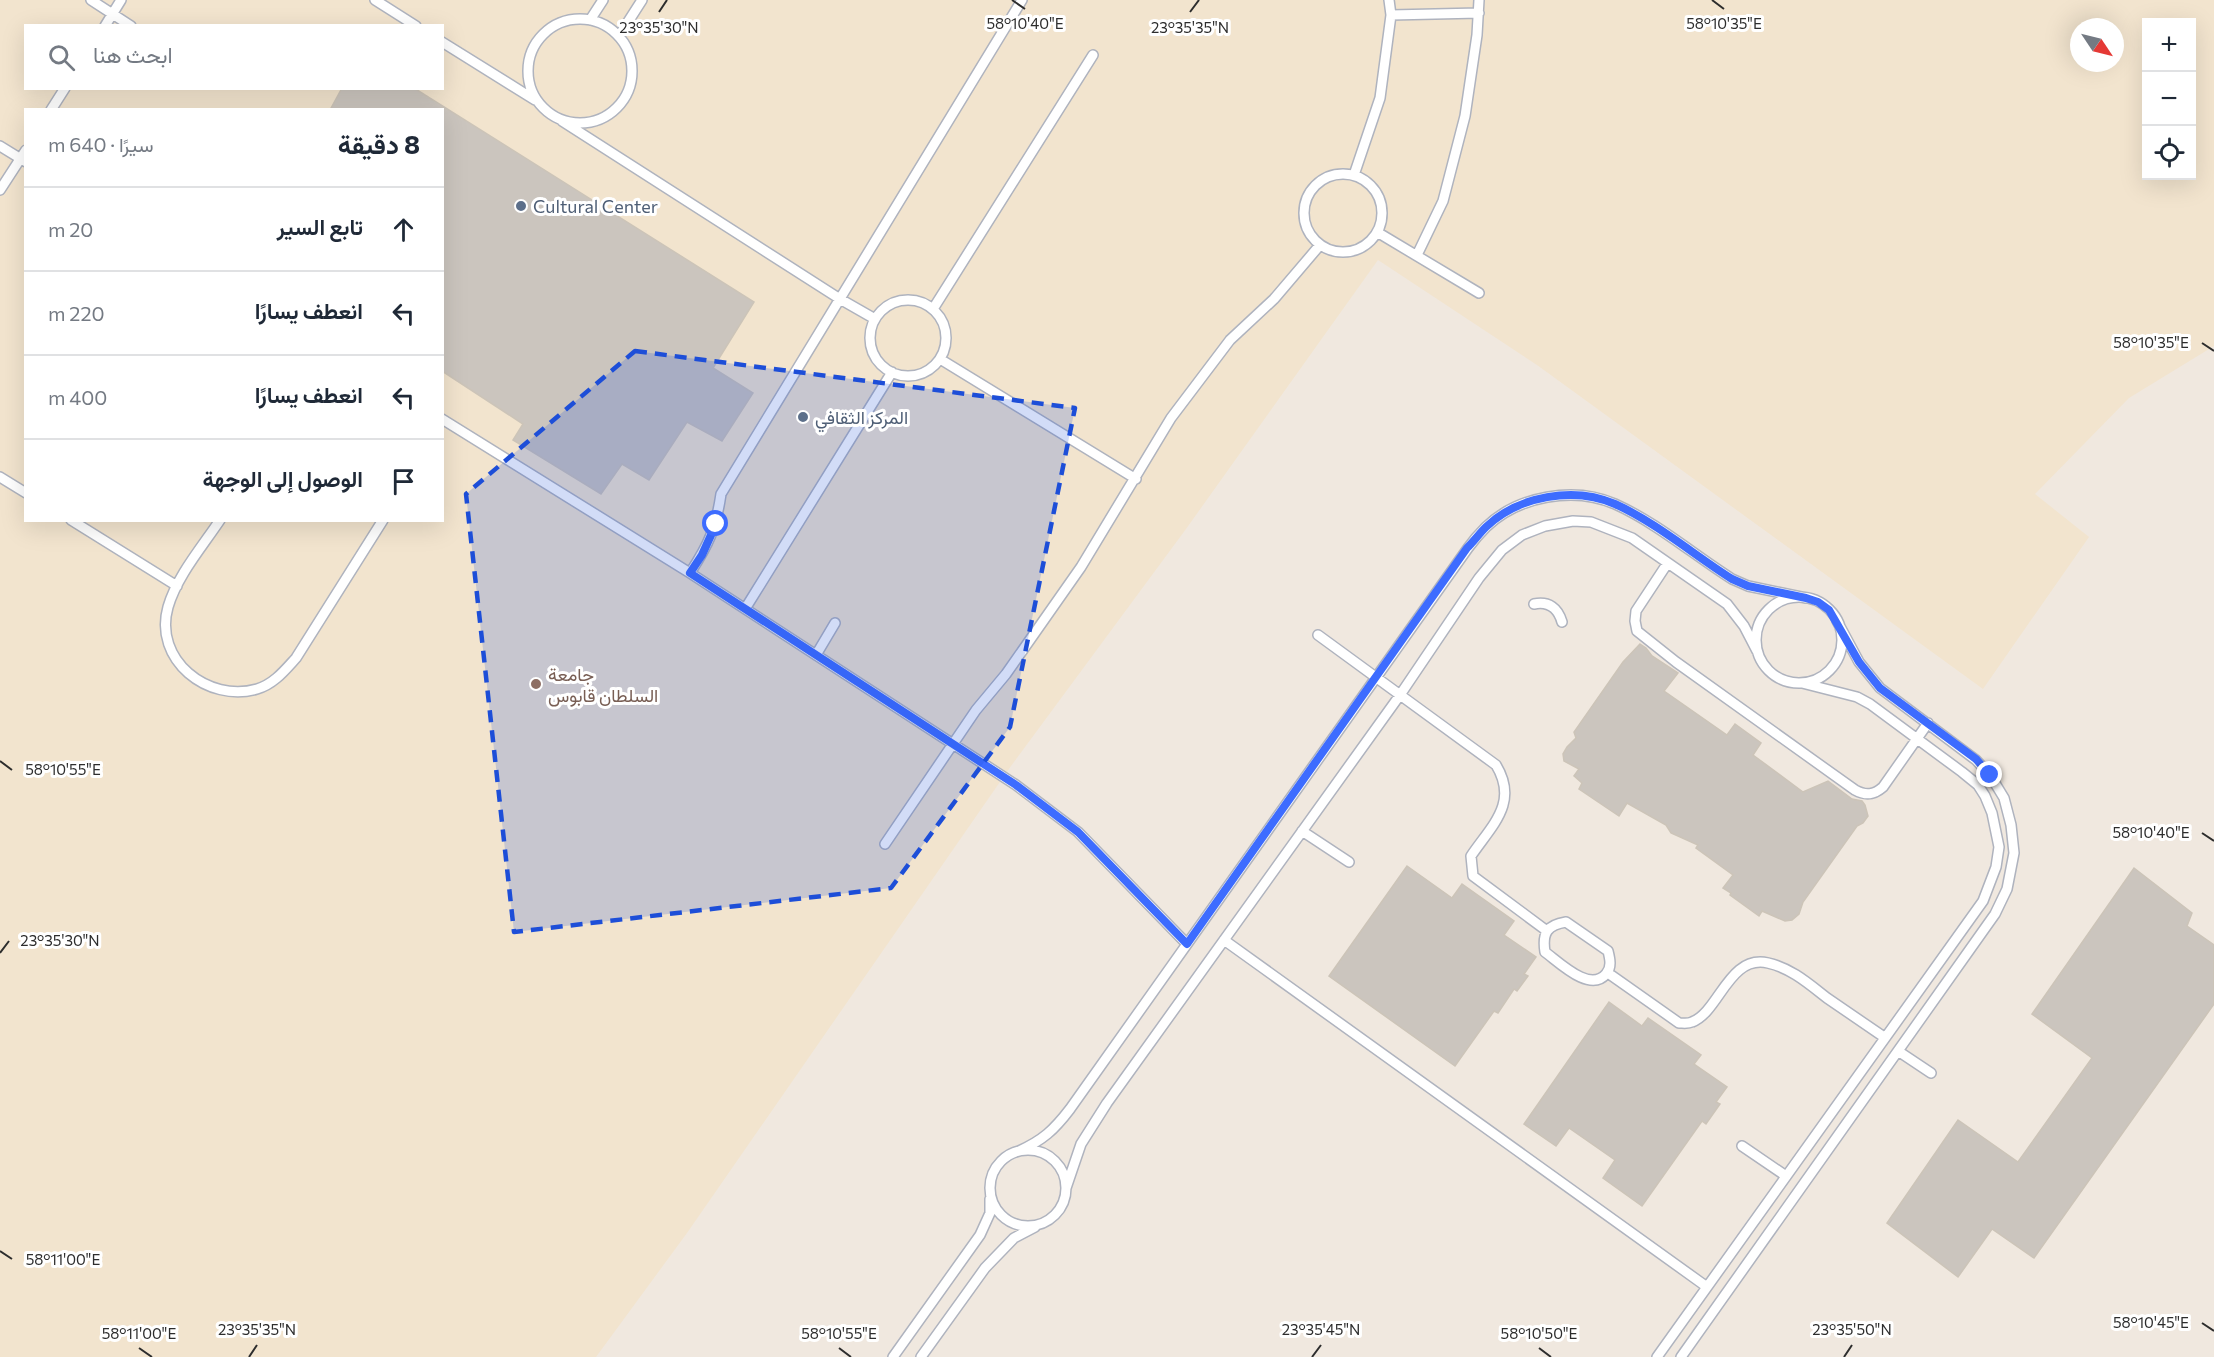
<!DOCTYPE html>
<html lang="ar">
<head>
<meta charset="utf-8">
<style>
	:root { --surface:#fff; --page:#f6f6f7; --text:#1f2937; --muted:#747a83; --line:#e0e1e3 }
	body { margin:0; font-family:Commissioner,Vazirmatn,sans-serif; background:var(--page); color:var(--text); direction:rtl }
	.controls { position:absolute; right:18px; top:18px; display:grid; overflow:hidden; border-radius:0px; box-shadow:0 6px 24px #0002 }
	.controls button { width:54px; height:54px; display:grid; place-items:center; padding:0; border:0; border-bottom:2px solid var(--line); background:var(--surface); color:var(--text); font:30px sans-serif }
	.compass { position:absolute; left:2070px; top:18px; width:54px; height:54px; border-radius:50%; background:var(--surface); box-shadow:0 6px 24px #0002; rotate:125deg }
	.stop { position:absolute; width:18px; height:18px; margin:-14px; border:4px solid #3d6cff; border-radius:50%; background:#fff }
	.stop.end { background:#3d6cff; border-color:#fff; box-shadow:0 2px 6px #0008 }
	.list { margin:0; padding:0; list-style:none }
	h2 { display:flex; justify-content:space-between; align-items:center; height:78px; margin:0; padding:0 24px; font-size:26px }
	h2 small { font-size:20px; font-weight:400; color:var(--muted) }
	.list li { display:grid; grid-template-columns:39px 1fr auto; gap:18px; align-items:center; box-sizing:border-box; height:84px; padding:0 24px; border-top:2px solid var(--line) }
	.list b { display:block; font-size:22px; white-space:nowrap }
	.list em { font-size:20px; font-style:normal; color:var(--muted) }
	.icon { flex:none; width:33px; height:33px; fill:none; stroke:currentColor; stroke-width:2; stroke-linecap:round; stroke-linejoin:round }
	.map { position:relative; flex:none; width:2214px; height:1357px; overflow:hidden; direction:ltr }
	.search { position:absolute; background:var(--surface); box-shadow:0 6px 24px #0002; left:24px; top:24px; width:420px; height:66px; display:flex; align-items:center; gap:15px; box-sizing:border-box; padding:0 21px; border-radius:0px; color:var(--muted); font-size:22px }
	.panel { position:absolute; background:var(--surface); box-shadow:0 6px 24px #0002; left:24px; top:108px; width:420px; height:414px; border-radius:0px; direction:rtl }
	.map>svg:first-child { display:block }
	.education { fill:#f2e4ce; fill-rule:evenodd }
	.building { fill:#cbc5be; stroke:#ccc4b8; stroke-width:1.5 }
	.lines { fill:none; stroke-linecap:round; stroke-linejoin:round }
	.service-casing { stroke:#afb3be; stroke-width:12 }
	.service { stroke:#fff; stroke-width:9 }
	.route { stroke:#3d6cff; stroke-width:8 }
	.marked { fill:#1d4ed8; fill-opacity:0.2; stroke:#1d4ed8; stroke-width:4.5; stroke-dasharray:12 8; stroke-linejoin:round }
	.ticks { fill:none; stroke:#2d2d2d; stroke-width:2 }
	.service-dot { fill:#5c6f8a; stroke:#fff; stroke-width:2 }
	.education-dot { fill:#8d6e63; stroke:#fff; stroke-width:2 }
	.labels { text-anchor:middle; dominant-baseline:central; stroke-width:6; stroke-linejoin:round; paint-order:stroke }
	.service-label { font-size:18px; fill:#4e5e75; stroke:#fff; text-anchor:start }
	.education-label { font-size:18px; fill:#785e54; stroke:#fff; text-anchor:start }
	.ticks-label { font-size:15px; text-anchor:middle; fill:#2d2d2d; stroke:#fff; stroke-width:6; stroke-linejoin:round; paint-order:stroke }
</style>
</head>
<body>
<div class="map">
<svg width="2214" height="1357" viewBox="0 0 2214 1357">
	<rect width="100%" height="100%" fill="#f0e8df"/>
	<path class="education" d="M0,0H2214V346L2129,398L2035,494L2089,537L1983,689L1537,365L1378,260L1186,529L1011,766L687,1233L596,1357H0ZM2146,22H2192V176H2146ZM26,26H442V88H26ZM2079,27H2115V63H2079ZM26,110H442V520H26Z"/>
	<path class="building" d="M342,88H414L754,302L713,368L753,393L722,441L687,422L649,480L622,464L601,494L513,440L523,424L442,371V110H330Z
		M1640,644L1646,648L1652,656L1678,673L1664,691L1727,735L1735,724L1761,743L1753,755L1803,792L1828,781L1852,799L1862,801L1865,805L1868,816L1863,823L1857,826L1803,902L1799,914L1792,920L1785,921L1762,911L1759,916L1730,895L1731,893L1723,888L1733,875L1696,848L1698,845L1671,833L1666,825L1627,803L1619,816L1579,789L1582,783L1574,776L1579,769L1564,761L1563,754L1567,747L1576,738L1574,732L1623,662Z
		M1407,866L1452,898L1462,884L1514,921L1504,935L1536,957L1524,974L1528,976L1517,991L1514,989L1498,1013L1494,1011L1455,1066L1329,976Z
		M2134,868L2192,913L2187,926L2214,945V1004L2034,1258L1992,1229L1958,1277L1887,1223L1958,1120L2018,1162L2092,1058L2032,1014Z
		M1609,1002L1642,1026L1648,1018L1701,1055L1694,1064L1727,1087L1716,1102L1720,1104L1706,1124L1702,1121L1642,1206L1603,1178L1615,1160L1569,1128L1556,1146L1524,1124Z"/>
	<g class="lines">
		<defs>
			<path id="service" d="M91,0L131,26
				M375,0L416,26
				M1391,15L1479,13
				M528 71a52 52 0 1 1 104 0a52 52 0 1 1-104 0Z
				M590,20L603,0
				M105,26L121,0
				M619,36L642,0
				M442,42L535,100
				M51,110L65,88
				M562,121L840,299L875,319
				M0,146L26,162
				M1304 213a39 39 0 1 1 78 0a39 39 0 1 1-78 0Z
				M1354,175L1380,98L1391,15L1389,0
				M0,190L26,150
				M1377,232L1479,293
				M1417,255L1443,201L1465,116L1477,35L1479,0
				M870 338a38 38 0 1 1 76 0a38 38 0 1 1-76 0Z
				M933,309L1093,55
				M940,359L1136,479
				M442,419L690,573L1016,785L1078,832L1187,944
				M0,477L26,493
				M71,520L177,586
				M220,520C202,547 177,576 168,607C153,660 208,703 257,689C274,684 285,670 296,658L383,520
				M1667,564L1636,611L1635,621L1637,631L1676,662L1855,790C1866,796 1874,795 1883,787L1928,723
				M690,573C709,544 716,528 721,494L1022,0
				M1756 640a43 43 0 1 1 86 0a43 43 0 1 1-86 0Z
				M1534,604C1549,601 1558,608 1562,622
				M745,609L892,372
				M1318,635L1496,765C1519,803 1492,825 1471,856L1473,876L1547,931
				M816,655L835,623
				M1302,831L1349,862
				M885,844L976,710L1006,674L1081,567L1171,418L1230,340L1274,299L1320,245
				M1566,922L1608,951C1610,959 1612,967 1606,974C1590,993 1560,963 1545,952C1542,933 1547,925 1566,922Z
				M1224,940L1707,1287
				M1608,973L1679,1023C1683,1023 1688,1024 1692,1022C1719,1012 1729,954 1768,963C1791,968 1809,984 1827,998C1846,1011 1865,1024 1884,1037
				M1898,1051L1931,1073
				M1742,1146L1786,1176
				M990 1188a38 38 0 1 1 76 0a38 38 0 1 1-76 0Z
				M1019,1151C1043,1140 1054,1130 1070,1109L1468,548C1473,541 1479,534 1486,527C1518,496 1574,486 1615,504C1657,523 1694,555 1732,579L1748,586L1806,598
				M1066,1188L1081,1144L1107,1103L1400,695L1479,578L1502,550L1522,535L1545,526L1573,521L1591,522L1632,538L1727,604L1744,626L1757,651
				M893,1357L980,1235L990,1213V1199
				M921,1357L985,1268L1014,1238L1035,1227
				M1657,1357L1983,901L1996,867L1999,847L1992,813L1985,796L1978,785L1962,772L1870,704L1857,697L1802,683
				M1681,1357L1995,914L2007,889L2014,853L2011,825L2004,798L1990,775L1976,760L1880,688L1859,662L1837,621"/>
		</defs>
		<use href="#service" class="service-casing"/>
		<use href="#service" class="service"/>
	</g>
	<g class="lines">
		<path class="route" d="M716,524L702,555L690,573L1016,785L1078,832L1187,944L1467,548C1473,542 1479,534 1486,527C1518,496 1574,486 1615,504C1657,523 1694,555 1732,579L1748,586L1806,598L1818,602L1829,610L1859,662L1880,688L1976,759L1990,775"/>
	</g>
	<path class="marked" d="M635,351L1075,408L1010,727L891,888L514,932L466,494Z"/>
	<path class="ticks" d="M1012,0L1025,9M1712,0L1724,9M659,12L667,0M1190,12L1199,0M2202,343L2214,351M0,761L12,770M2202,833L2214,841M0,953L9,941M0,1251L12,1259M2202,1323L2214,1331M139,1348L152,1357M839,1348L851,1357M1539,1348L1551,1357M249,1357L257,1345M1312,1357L1321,1345M1844,1357L1852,1345"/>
	<g class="service-dot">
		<circle cx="521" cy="206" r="6"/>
		<circle cx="803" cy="417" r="6"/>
	</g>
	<circle class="education-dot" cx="536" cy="684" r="6"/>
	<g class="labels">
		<g class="service-label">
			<text x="533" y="206">Cultural Center</text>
			<text x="815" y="417">المركز الثقافي</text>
		</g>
		<g class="education-label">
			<text x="548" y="674">جامعة<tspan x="548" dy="21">السلطان قابوس</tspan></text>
		</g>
	</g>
	<g class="ticks-label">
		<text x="1724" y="29">58°10'35"E</text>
		<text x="1025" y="29">58°10'40"E</text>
		<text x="659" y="33">23°35'30"N</text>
		<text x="1190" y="33">23°35'35"N</text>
		<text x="2151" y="348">58°10'35"E</text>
		<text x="63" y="775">58°10'55"E</text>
		<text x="2151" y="838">58°10'40"E</text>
		<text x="60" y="946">23°35'30"N</text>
		<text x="63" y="1265">58°11'00"E</text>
		<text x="2151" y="1328">58°10'45"E</text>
		<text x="257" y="1335">23°35'35"N</text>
		<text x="1321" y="1335">23°35'45"N</text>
		<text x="1852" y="1335">23°35'50"N</text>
		<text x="139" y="1339">58°11'00"E</text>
		<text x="839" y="1339">58°10'55"E</text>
		<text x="1539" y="1339">58°10'50"E</text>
	</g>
</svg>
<div class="controls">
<button>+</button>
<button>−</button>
<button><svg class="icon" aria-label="locate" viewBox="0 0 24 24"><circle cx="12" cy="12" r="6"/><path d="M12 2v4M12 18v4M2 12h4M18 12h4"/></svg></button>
</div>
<svg class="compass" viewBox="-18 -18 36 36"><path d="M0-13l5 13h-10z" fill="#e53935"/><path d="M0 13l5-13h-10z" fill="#747a83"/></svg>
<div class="stop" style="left:716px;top:524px"></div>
<div class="stop end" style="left:1990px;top:775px"></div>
<div class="search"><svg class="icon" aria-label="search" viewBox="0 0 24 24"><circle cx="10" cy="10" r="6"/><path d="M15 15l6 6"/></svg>ابحث هنا</div>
<section class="panel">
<h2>8 دقيقة<small>سيرًا · 640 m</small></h2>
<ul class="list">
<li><svg class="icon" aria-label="ahead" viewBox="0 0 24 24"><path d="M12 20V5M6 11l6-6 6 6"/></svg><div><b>تابع السير</b></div><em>20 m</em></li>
<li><svg class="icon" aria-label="left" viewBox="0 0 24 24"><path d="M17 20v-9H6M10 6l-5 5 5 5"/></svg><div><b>انعطف يسارًا</b></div><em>220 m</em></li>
<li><svg class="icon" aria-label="left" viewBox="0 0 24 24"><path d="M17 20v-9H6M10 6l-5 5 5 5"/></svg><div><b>انعطف يسارًا</b></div><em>400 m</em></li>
<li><svg class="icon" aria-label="arrive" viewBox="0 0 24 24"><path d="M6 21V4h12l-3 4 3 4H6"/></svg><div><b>الوصول إلى الوجهة</b></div></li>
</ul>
</section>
</div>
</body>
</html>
